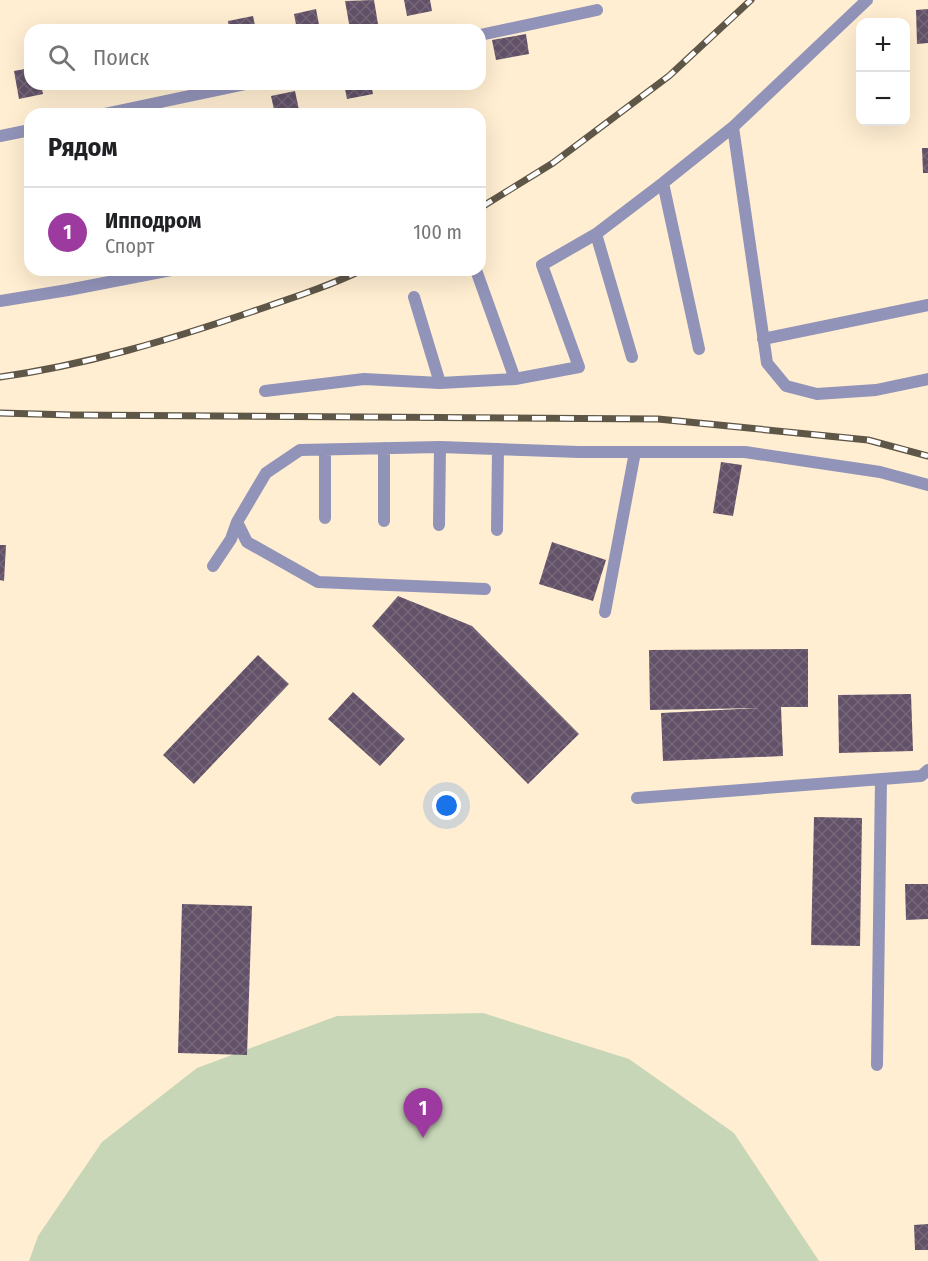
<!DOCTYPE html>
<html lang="ru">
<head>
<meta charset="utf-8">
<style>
	:root { --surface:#fff; --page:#f2f2f2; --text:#202124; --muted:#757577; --line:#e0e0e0; --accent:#9d3aa0 }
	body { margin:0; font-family:"Fira Sans Condensed",sans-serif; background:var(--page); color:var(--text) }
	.controls { position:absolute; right:18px; top:18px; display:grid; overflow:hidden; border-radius:12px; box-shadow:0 6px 24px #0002 }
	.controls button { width:54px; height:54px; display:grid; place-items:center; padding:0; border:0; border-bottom:2px solid var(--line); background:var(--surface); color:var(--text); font:30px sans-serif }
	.you { position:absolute; left:447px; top:806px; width:21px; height:21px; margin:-15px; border:4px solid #fff; border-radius:50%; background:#1a73e8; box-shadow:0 0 0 9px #1a73e833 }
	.badge { display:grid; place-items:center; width:39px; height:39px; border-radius:50%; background:var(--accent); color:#fff; font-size:20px; font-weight:700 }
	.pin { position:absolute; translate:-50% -50px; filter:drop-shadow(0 2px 3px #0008) }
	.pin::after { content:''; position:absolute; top:32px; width:21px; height:18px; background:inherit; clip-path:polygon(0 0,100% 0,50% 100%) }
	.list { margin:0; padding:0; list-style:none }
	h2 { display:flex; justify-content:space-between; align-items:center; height:78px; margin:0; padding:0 24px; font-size:26px }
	h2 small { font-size:20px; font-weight:400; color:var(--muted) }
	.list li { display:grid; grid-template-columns:39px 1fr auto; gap:18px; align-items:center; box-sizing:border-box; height:90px; padding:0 24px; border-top:2px solid var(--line) }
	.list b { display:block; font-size:22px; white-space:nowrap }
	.list p { margin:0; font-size:20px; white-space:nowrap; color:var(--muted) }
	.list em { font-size:20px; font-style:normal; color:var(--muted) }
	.icon { flex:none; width:33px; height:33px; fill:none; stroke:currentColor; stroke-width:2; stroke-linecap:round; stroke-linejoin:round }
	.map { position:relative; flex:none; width:928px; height:1261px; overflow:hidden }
	.search { position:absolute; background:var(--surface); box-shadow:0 6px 24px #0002; left:24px; top:24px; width:462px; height:66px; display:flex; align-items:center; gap:15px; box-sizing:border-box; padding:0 21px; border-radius:18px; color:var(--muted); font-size:22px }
	.panel { position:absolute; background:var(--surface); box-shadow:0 6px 24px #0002; left:24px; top:108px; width:462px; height:168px; border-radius:18px }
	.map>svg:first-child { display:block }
	.park { fill:#c7d6b7 }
	.building { fill:url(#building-cross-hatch) }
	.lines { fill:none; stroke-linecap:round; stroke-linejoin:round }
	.service { stroke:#9293b9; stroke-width:12 }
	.minor { stroke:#9293b9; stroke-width:12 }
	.rail-casing { stroke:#5e5647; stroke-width:7 }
	.rail { stroke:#fefefe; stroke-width:4.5; stroke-dasharray:14; stroke-linecap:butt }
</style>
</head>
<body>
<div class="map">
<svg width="928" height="1261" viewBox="0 0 928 1261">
	<defs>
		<pattern id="building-cross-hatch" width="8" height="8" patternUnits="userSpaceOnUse" patternTransform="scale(1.5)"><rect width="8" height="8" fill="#625168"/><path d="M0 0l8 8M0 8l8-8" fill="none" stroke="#766879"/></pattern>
	</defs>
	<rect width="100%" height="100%" fill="#ffeed1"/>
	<path class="park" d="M483,1013L629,1059L734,1133L819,1261H29L38,1236L102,1142L197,1068L337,1016Z"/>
	<path class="building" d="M374,0L378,24L350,29L345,1Z
		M404,0H430L432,11L407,16Z
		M316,9L320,30H297L294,14Z
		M928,9V43L917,44L916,10Z
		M253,16L256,30H229L228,21Z
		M526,34L529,54L496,60L492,40Z
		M30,68V84H41L43,94L19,99L14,71Z
		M344,84H371L373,94L347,99Z
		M295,91L299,110L275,114L271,96Z
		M922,148H928V173H923Z
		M721,462L742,465L733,516L713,513Z
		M552,542L606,560L593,601L539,584Z
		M0,545H6L4,581L0,580Z
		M398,596L472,626L579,734L528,784L372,626Z
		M808,649V707H781L783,756L663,761L661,713L759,708L650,710L649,650Z
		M258,655L289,684L194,784L163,755Z
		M353,692L405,739L380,766L328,719Z
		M911,694L913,751L839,753L838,695Z
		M814,817L862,818L860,946L811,945Z
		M905,884H928V919L906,920Z
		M182,904L252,906L247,1055L178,1053Z
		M928,1224V1250H915L914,1225Z"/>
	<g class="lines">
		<path class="service" d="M733,127L767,363L786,386L817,394L876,390L928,379
			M663,183L699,349
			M596,234L632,357
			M476,270L515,379
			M414,297L440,383
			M0,301L68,290L171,270
			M763,339L928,305
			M265,391L364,379L440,383L515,379L579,367L542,265L596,234L663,183L733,127L867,0
			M325,450V518
			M384,521V448
			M439,525L440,447
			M497,530L498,449
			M213,566L231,539L237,522
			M485,589L318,582L247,542L237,522L266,473L300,450L440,447L579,452H745L880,472L928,485
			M605,612L635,452
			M637,798L921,776L928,770
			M877,1065L881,779"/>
		<path class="minor" d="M480,35L597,10
			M104,114L246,84
			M0,136L30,130"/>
		<defs>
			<path id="rail" d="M480,208L553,163L669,76L751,0
				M0,377C86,365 169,340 251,312C289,299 327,287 362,270
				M0,413L72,415L658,419L868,440L928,456"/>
		</defs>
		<use href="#rail" class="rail-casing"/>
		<use href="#rail" class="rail"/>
	</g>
</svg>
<div class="controls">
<button>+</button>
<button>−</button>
</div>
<div class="you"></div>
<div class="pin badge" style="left:423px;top:1138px">1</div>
<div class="search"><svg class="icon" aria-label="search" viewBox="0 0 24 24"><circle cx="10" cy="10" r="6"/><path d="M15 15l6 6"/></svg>Поиск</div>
<section class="panel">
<h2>Рядом<small></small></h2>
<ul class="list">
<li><span class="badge">1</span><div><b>Ипподром</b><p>Спорт</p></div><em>100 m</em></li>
</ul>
</section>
</div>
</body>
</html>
